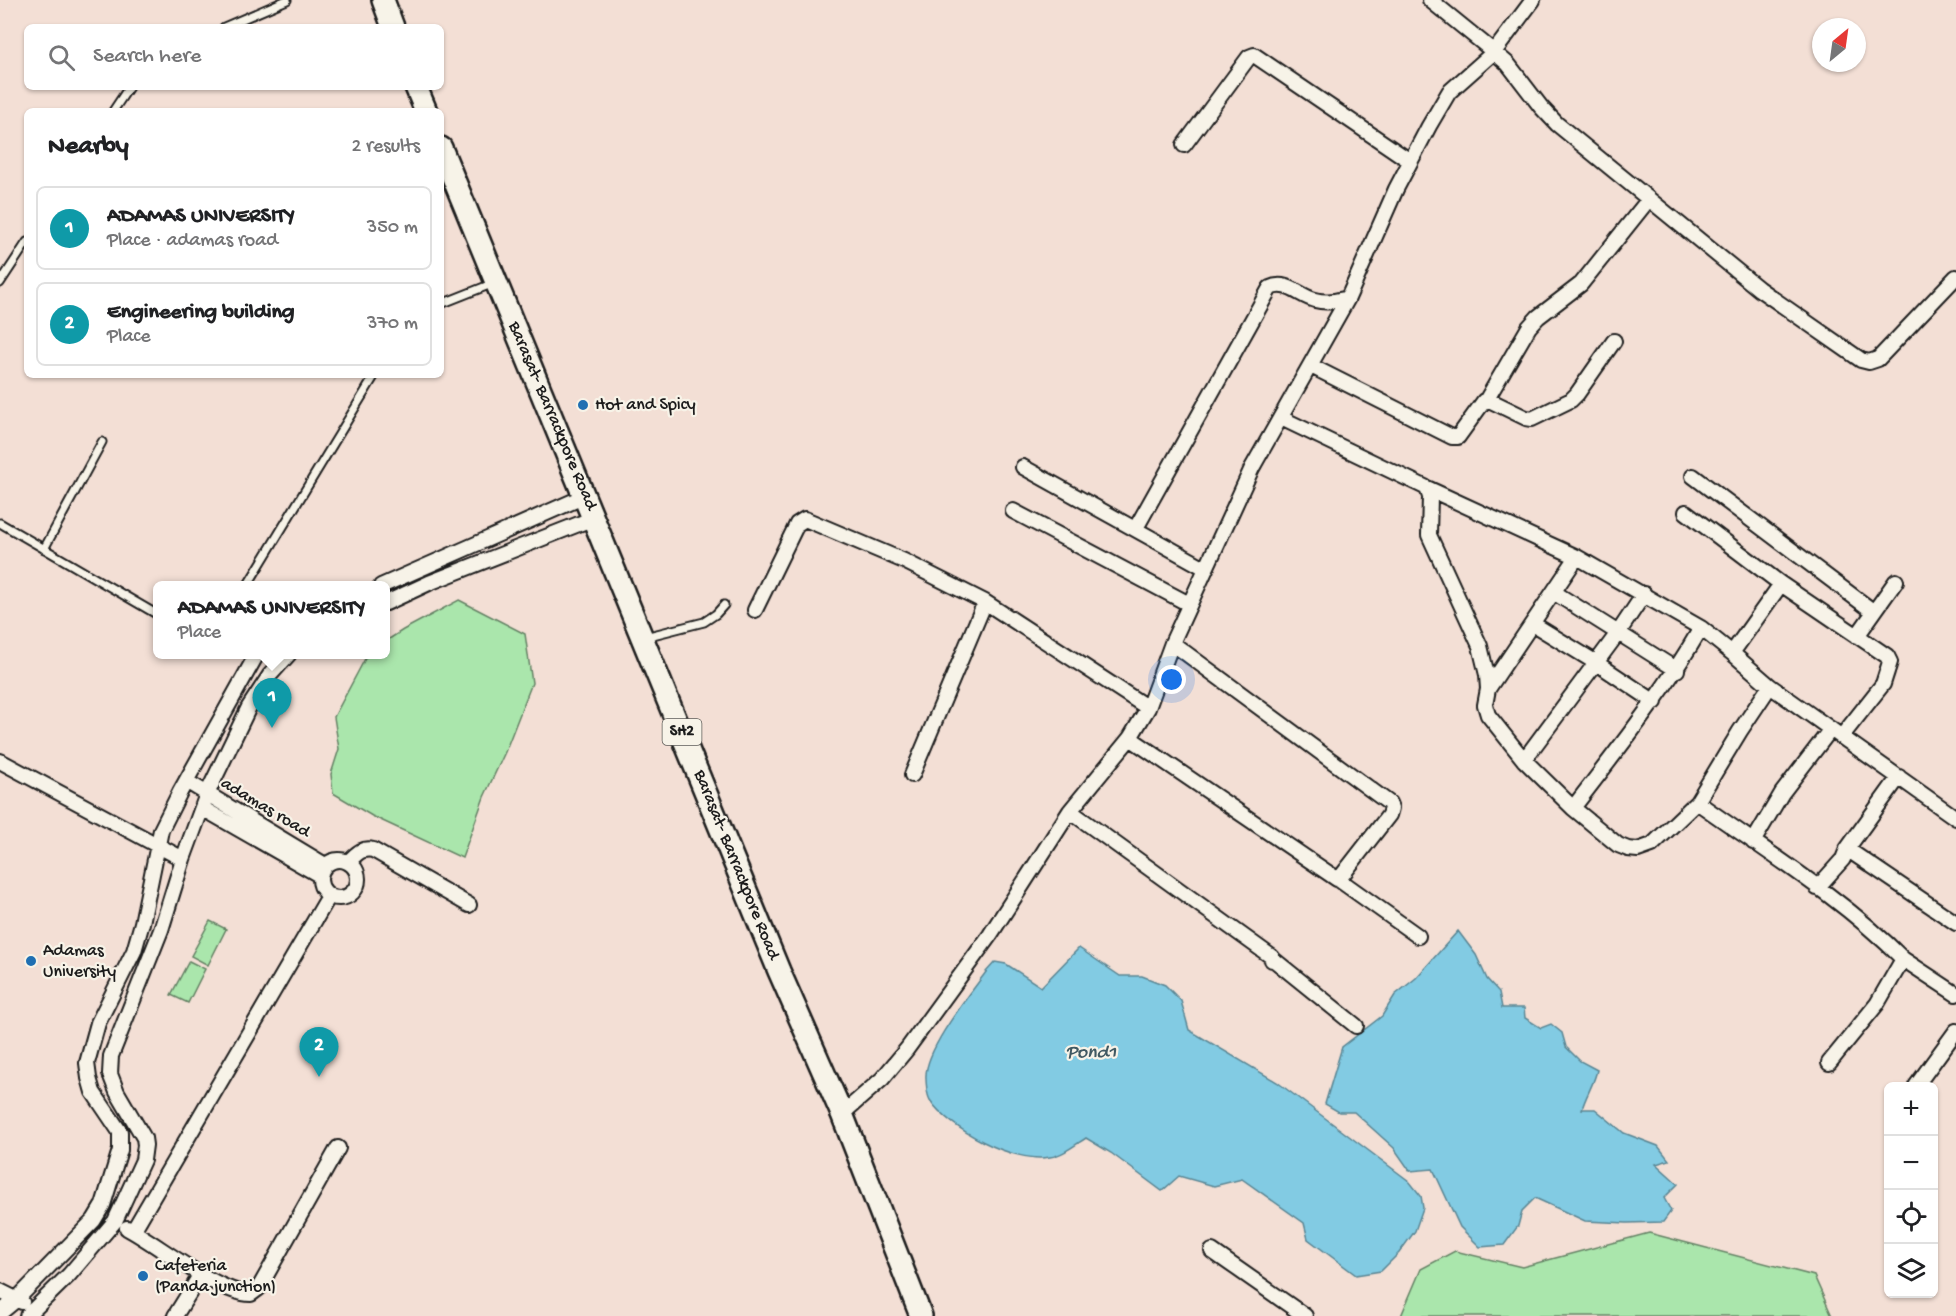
<!DOCTYPE html>
<html lang="en">
<head>
<meta charset="utf-8">
<style>
	:root { --surface:#fff; --page:#f2f2f2; --text:#202124; --muted:#757577; --line:#e0e0e0; --accent:#1a73e8 }
	body { margin:0; font-family:"Gochi Hand",sans-serif; background:var(--page); color:var(--text) }
	.controls { position:absolute; right:18px; bottom:18px; display:grid; overflow:hidden; border-radius:9px; box-shadow:0 2px 4px #0004 }
	.controls button { width:54px; height:54px; display:grid; place-items:center; padding:0; border:0; border-bottom:2px solid var(--line); background:var(--surface); color:var(--text); font:30px sans-serif }
	.compass { position:absolute; left:1812px; top:18px; width:54px; height:54px; border-radius:50%; background:var(--surface); box-shadow:0 2px 4px #0004; rotate:29deg }
	.you { position:absolute; left:1172px; top:680px; width:21px; height:21px; margin:-15px; border:4px solid #fff; border-radius:50%; background:#1a73e8; box-shadow:0 0 0 9px #1a73e833 }
	.badge { display:grid; place-items:center; width:39px; height:39px; border-radius:50%; background:var(--accent); color:#fff; font-size:20px; font-weight:700 }
	.pin { position:absolute; translate:-50% -50px; filter:drop-shadow(0 2px 3px #0008) }
	.pin::after { content:''; position:absolute; top:32px; width:21px; height:18px; background:inherit; clip-path:polygon(0 0,100% 0,50% 100%) }
	.popup { position:absolute; left:153px; top:581px; width:237px; height:78px; box-sizing:border-box; display:grid; place-content:center; border-radius:9px; background:var(--surface); filter:drop-shadow(0 2px 4px #0005); font-size:20px; white-space:nowrap; color:var(--muted) }
	.popup b { font-size:22px; color:var(--text) }
	.popup::after { content:''; position:absolute; left:50%; top:100%; margin-left:-12px; border:12px solid transparent; border-top-color:var(--surface) }
	.list { margin:0; padding:0; list-style:none }
	h2 { display:flex; justify-content:space-between; align-items:center; height:78px; margin:0; padding:0 24px; font-size:26px }
	h2 small { font-size:20px; font-weight:400; color:var(--muted) }
	.list li { display:grid; grid-template-columns:39px 1fr auto; gap:18px; align-items:center; box-sizing:border-box; height:84px; margin:0 12px 12px; padding:0 12px; border:2px solid var(--line); border-radius:9px }
	.list b { display:block; font-size:22px; white-space:nowrap }
	.list p { margin:0; font-size:20px; white-space:nowrap; color:var(--muted) }
	.list em { font-size:20px; font-style:normal; color:var(--muted) }
	.icon { flex:none; width:33px; height:33px; fill:none; stroke:currentColor; stroke-width:2; stroke-linecap:round; stroke-linejoin:round }
	.map { position:relative; flex:none; width:1956px; height:1316px; overflow:hidden }
	.search { position:absolute; background:var(--surface); box-shadow:0 2px 4px #0004; left:24px; top:24px; width:420px; height:66px; display:flex; align-items:center; gap:15px; box-sizing:border-box; padding:0 21px; border-radius:9px; color:var(--muted); font-size:22px }
	.panel { position:absolute; background:var(--surface); box-shadow:0 2px 4px #0004; left:24px; top:108px; width:420px; height:270px; border-radius:9px }
	.map>svg:first-child { display:block }
	.green { fill:#aae6ac; stroke:#638164; stroke-width:1.5 }
	.water { fill:#82cbe3; stroke:#598593; stroke-width:1.5 }
	.lines { fill:none; stroke-linecap:round; stroke-linejoin:round }
	.lane-casing { stroke:#1c1c1c; stroke-width:11 }
	.street-casing { stroke:#1c1c1c; stroke-width:18 }
	.primary-casing { stroke:#1c1c1c; stroke-width:26 }
	.lane { stroke:#f7f3e8; stroke-width:7 }
	.street { stroke:#f7f3e8; stroke-width:14 }
	.primary { stroke:#f7f3e8; stroke-width:21 }
	.poi-dot { fill:#1f6fb2; stroke:#f7f3e8; stroke-width:2 }
	.labels { text-anchor:middle; dominant-baseline:central; stroke-width:4.5; stroke-linejoin:round; paint-order:stroke }
	.shield { fill:#f7f3e8; stroke:#5e5c59; stroke-width:1.5 }
	.shield-label { font-size:16px; font-weight:bold; fill:#1c1c1c }
	.poi-label { font-size:18px; fill:#1c1c1c; stroke:#f7f3e8; text-anchor:start }
	.street-label { font-size:18px; fill:#1c1c1c; stroke:#f7f3e8 }
	.water-label { font-size:20px; font-style:italic; fill:#405962; stroke:#f7f3e8 }
</style>
</head>
<body>
<div class="map">
<svg width="1956" height="1316" viewBox="0 0 1956 1316">
	<rect width="100%" height="100%" fill="#f3dfd5"/>
	<filter id="ink" filterUnits="userSpaceOnUse"><feTurbulence type="fractalNoise" baseFrequency=".0167" numOctaves="2"/><feDisplacementMap in="SourceGraphic" scale="12" xChannelSelector="R" yChannelSelector="G"/><feConvolveMatrix kernelMatrix="1 2 1 2 8 2 1 2 1" color-interpolation-filters="sRGB"/></filter>
	<g filter="url(#ink)">
		<path class="green" d="M459,600L525,634L532,683L505,752L484,797L462,858L372,816L333,793L331,774L339,749L334,717L367,655L386,654V641L403,630Z
			M210,921L226,929L208,965L191,956Z
			M189,961L205,969L188,1003L171,995Z
			M1649,1233L1814,1276L1832,1316H1401L1421,1269L1455,1251L1522,1267Z"/>
		<path class="water" d="M1458,931L1476,955L1487,979L1499,992L1502,1008H1524L1525,1018L1541,1028L1551,1024L1562,1033L1566,1047L1580,1061L1597,1070C1594,1084 1586,1095 1582,1109H1595L1624,1133L1658,1146L1669,1160L1656,1164L1678,1184L1664,1198L1671,1211L1663,1222L1627,1223L1585,1221L1535,1198L1522,1211L1518,1226L1504,1245L1480,1247L1460,1227L1433,1169L1410,1171L1394,1148L1354,1112H1339L1325,1104L1342,1047L1382,1016L1395,995L1416,978Z
			M1079,948L1120,976H1142L1165,985L1181,1001L1189,1030L1277,1082L1409,1181L1421,1196L1423,1208L1415,1231L1399,1253L1381,1271L1356,1275L1308,1239L1304,1223L1242,1179L1214,1186L1179,1176L1162,1191L1111,1153L1086,1138C1075,1145 1063,1155 1050,1157C1014,1164 949,1129 930,1100C927,1095 926,1083 926,1078C924,1051 969,995 986,972L995,962L1006,964L1041,987Z"/>
		<g class="lines">
			<defs>
				<path id="lane" d="M224,27L287,0
					M113,111L129,87
					M0,283L27,242
					M441,304L494,283
					M0,523L158,615
					M44,549L102,442
					M247,586L375,375
					M645,637L704,622L716,614L724,605"/>
				<path id="street" d="M1533,0L1494,52L1508,64L1541,107L1557,124L1759,289L1861,360L1869,362L1878,359L1956,277
					M1184,145L1249,57L1254,55L1410,161
					M1311,366L1452,437H1458L1484,401L1487,399L1526,418L1532,419L1571,400L1577,394L1614,341
					M1487,399L1529,327L1538,317L1581,284L1649,199
					M1281,418L1427,488L1430,497L1429,535L1480,646L1487,675L1488,689L1485,705L1488,715L1524,760L1573,808L1618,845L1628,849L1638,850L1652,845L1697,802
					M1023,467L1205,568
					M1693,476L1874,612
					M1427,488L1577,557
					M1013,511L1189,604
					M1686,512L1781,584L1887,656L1890,662L1883,684L1842,736
					M1136,528L1270,288C1287,280 1299,296 1315,300C1326,303 1336,301 1348,298
					M381,586L585,496
					M1555,593L1677,670
					M386,603L429,583L594,518
					M755,610L797,524L805,519L904,561L985,602L1148,708
					M1533,624L1595,662L1655,702
					M1857,636L1896,581
					M1770,686L1732,653L1781,584
					M1488,689L1577,557L1701,628L1732,653
					M1130,738L1337,879L1340,878L1389,815L1391,808L1389,803L1172,643
					M1524,760L1618,633L1644,594
					M0,761L183,859
					M912,775L985,602
					M186,781L325,865
					M202,808L319,875
					M1573,808C1618,749 1664,692 1701,628
					M1070,811L1272,957V960
					M1753,842L1782,793L1831,729
					M1847,849L1956,923
					M320 879a19 19 0 1 1 38 0a19 19 0 1 1-38 0Z
					M348,862C356,855 361,847 373,850L469,905
					M1338,879L1418,936
					M1817,888L1843,859L1847,849L1899,777
					M1273,959L1356,1026
					M1903,959L1956,994
					M1829,1063L1877,1004L1903,959C1842,898 1767,852 1697,802L1740,731L1770,686L1956,818
					M1916,1086L1956,1031
					M842,1114L882,1079L907,1049L990,935L1070,811L1130,738L1148,708L1172,643L1252,468L1348,298L1396,189L1429,126L1449,92L1494,52L1430,0
					M127,1228C159,1245 217,1293 251,1294L259,1288L338,1148
					M133,1231L329,896
					M1212,1251L1305,1316
					M0,1291L22,1302
					M0,1313L17,1299L94,1220L103,1205L120,1150V1132L93,1092L89,1078L87,1063L98,1023L134,951L142,923L161,830L180,792L257,654
					M27,1316L69,1275L115,1221L143,1160L145,1145L144,1138L117,1092L110,1074L111,1056L161,930L183,859L207,794L249,707L270,675L289,654
					M175,1316L201,1274"/>
				<path id="primary" d="M383,0L393,27
					M416,87L426,111
					M441,148L779,971L842,1114L921,1316"/>
			</defs>
			<use href="#lane" class="lane-casing"/>
			<use href="#street" class="street-casing"/>
			<use href="#primary" class="primary-casing"/>
			<use href="#lane" class="lane"/>
			<use href="#street" class="street"/>
			<use href="#primary" class="primary"/>
		</g>
	</g>
	<g class="poi-dot">
		<circle cx="583" cy="405" r="6"/>
		<circle cx="31" cy="961" r="6"/>
		<circle cx="143" cy="1276" r="6"/>
	</g>
	<g class="labels">
		<rect class="shield" x="662.5" y="719" width="39" height="26" rx="4.5"/>
		<g class="shield-label">
			<text x="682" y="732">SH2</text>
		</g>
		<g class="poi-label">
			<text x="595" y="405">Hot and Spicy</text>
			<text x="43" y="951">Adamas<tspan x="43" dy="21">University</tspan></text>
			<text x="155" y="1266">Cafeteria<tspan x="155" dy="21">(Panda junction)</tspan></text>
		</g>
		<g class="street-label">
			<text transform="translate(552 416) rotate(67)">Barasat- Barrackpore Road</text>
			<text transform="translate(265 808) rotate(31)">adamas road</text>
			<text transform="translate(736 865) rotate(68)">Barasat- Barrackpore Road</text>
		</g>
		<g class="water-label">
			<text x="1091" y="1053">Pond1</text>
		</g>
	</g>
</svg>
<div class="controls">
<button>+</button>
<button>−</button>
<button><svg class="icon" aria-label="locate" viewBox="0 0 24 24"><circle cx="12" cy="12" r="6"/><path d="M12 2v4M12 18v4M2 12h4M18 12h4"/></svg></button>
<button><svg class="icon" aria-label="layers" viewBox="0 0 24 24"><path d="M12 4l9 5-9 5-9-5zM3 14l9 5 9-5"/></svg></button>
</div>
<svg class="compass" viewBox="-18 -18 36 36"><path d="M0-13l5 13h-10z" fill="#e53935"/><path d="M0 13l5-13h-10z" fill="#757577"/></svg>
<div class="you"></div>
<div class="pin badge" style="left:272px;top:728px;background:#0f9aa8">1</div>
<div class="popup"><b>ADAMAS UNIVERSITY</b>Place</div>
<div class="pin badge" style="left:319px;top:1077px;background:#0f9aa8">2</div>
<div class="search"><svg class="icon" aria-label="search" viewBox="0 0 24 24"><circle cx="10" cy="10" r="6"/><path d="M15 15l6 6"/></svg>Search here</div>
<section class="panel">
<h2>Nearby<small>2 results</small></h2>
<ul class="list">
<li><span class="badge" style="background:#0f9aa8">1</span><div><b>ADAMAS UNIVERSITY</b><p>Place · adamas road</p></div><em>350 m</em></li>
<li><span class="badge" style="background:#0f9aa8">2</span><div><b>Engineering building</b><p>Place</p></div><em>370 m</em></li>
</ul>
</section>
</div>
</body>
</html>
